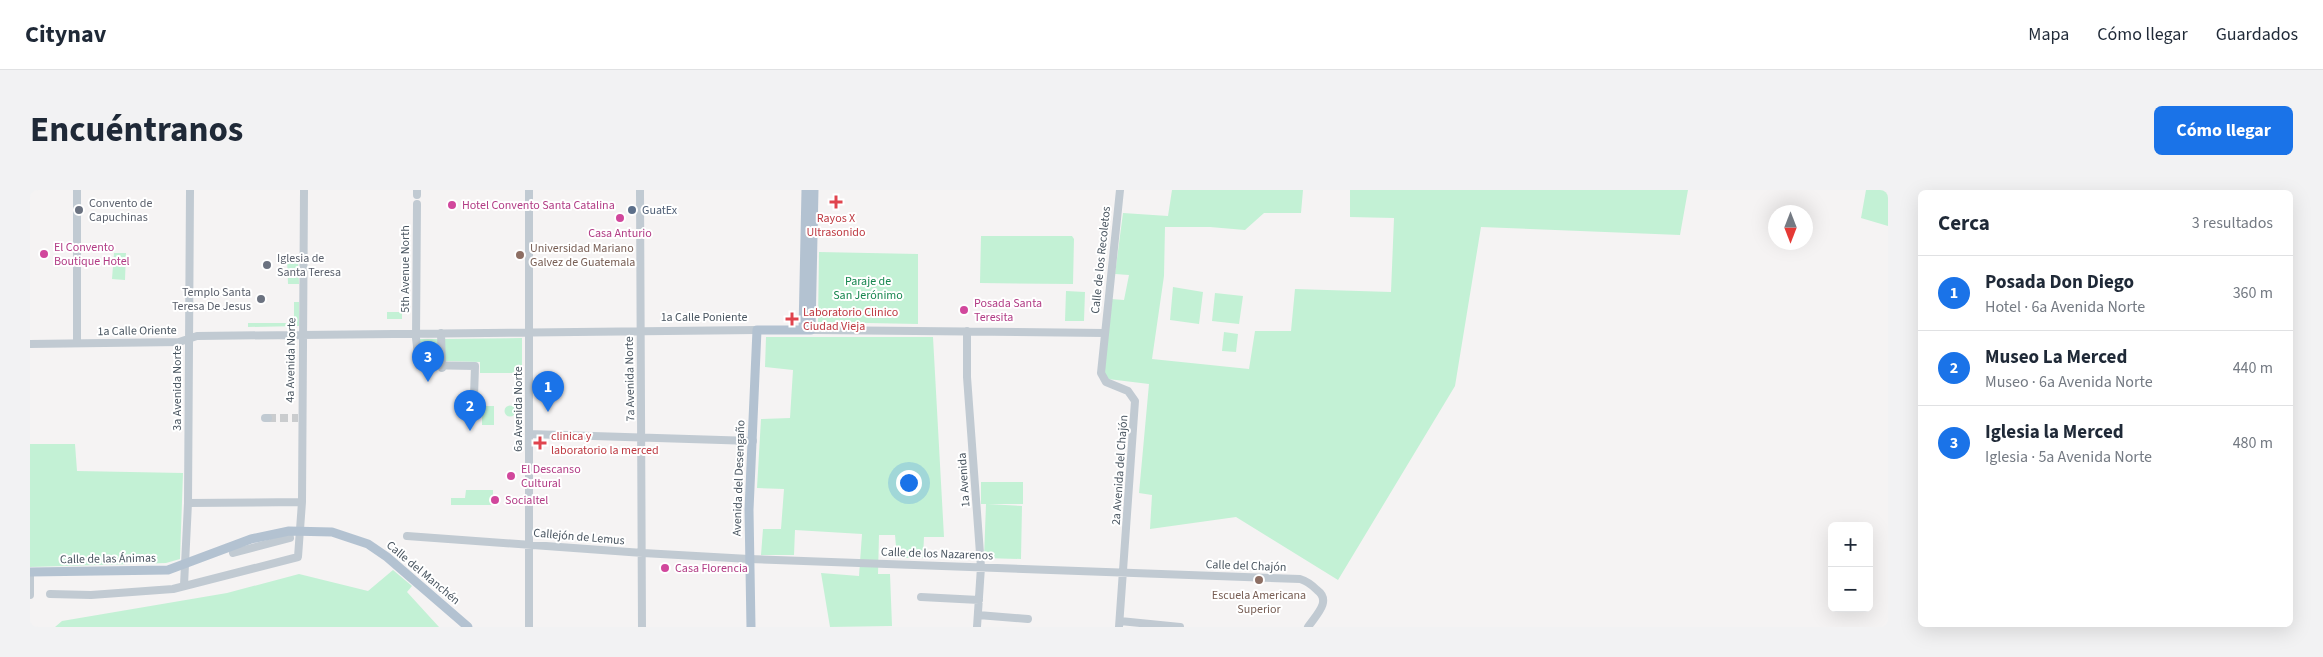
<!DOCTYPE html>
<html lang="es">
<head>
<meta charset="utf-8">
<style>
	:root { --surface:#fff; --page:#f2f2f3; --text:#1f2937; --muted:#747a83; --line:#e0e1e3; --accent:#1a73e8 }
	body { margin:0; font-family:"Source Sans 3",sans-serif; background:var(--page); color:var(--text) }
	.controls { position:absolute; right:15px; bottom:15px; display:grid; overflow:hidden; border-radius:8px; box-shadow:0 5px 20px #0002 }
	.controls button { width:45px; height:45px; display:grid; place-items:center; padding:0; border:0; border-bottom:1px solid var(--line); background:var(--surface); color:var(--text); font:25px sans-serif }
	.compass { position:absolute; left:1738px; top:15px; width:45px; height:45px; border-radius:50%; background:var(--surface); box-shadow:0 5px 20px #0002; rotate:180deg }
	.you { position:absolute; left:878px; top:292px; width:18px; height:18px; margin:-12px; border:4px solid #fff; border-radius:50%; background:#1a73e8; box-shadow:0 0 0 8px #1a73e833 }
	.badge { display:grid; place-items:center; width:32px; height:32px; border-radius:50%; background:var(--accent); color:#fff; font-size:16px; font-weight:700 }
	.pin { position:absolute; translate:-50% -41px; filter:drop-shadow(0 1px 2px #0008) }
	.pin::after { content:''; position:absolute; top:26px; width:18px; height:15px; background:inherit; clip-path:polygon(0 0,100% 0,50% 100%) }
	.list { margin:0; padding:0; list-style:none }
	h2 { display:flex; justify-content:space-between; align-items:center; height:65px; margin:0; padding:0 20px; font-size:21px }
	h2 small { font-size:16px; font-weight:400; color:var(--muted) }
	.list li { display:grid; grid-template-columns:32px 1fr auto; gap:15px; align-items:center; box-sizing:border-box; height:75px; padding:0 20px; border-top:1px solid var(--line) }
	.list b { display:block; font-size:19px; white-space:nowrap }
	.list p { margin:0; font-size:16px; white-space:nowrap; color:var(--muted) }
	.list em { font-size:16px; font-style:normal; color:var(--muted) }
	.map { position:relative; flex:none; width:1858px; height:437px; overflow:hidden; border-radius:8px }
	header { display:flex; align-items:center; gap:30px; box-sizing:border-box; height:70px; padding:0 25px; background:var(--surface); border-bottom:1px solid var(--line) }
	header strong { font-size:24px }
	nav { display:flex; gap:28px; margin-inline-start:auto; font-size:18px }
	.intro { display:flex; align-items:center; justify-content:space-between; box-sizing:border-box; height:120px; padding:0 30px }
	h1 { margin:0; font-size:35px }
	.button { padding:12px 22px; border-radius:8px; background:var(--accent); color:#fff; font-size:18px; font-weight:700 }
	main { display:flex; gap:30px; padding:0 30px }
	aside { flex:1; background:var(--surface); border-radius:8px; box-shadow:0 5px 20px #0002 }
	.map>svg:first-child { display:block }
	.green { fill:#c3f1d5 }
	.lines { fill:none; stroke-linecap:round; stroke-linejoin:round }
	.minor-tunnel { stroke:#caccce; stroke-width:8; stroke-dasharray:8 4; stroke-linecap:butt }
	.minor { stroke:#c1cad2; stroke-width:8 }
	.major { stroke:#b3c2d1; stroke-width:9 }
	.health-dot { fill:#e0444e; stroke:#fff; stroke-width:2 }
	.hotel-dot { fill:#d1479c; stroke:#fff; stroke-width:2 }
	.worship-dot { fill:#6b7280; stroke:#fff; stroke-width:2 }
	.service-dot { fill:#5c6f8a; stroke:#fff; stroke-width:2 }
	.education-dot { fill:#8d6e63; stroke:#fff; stroke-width:2 }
	.labels { text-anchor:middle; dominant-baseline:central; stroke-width:4; stroke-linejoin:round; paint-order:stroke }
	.worship-label { font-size:12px; fill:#5b616d; stroke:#fff; text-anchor:start }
	.hotel-label { font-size:12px; fill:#b23c85; stroke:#fff; text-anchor:start }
	.service-label { font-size:12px; fill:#4e5e75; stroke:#fff; text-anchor:start }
	.health-label { font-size:12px; fill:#be3a42; stroke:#fff; text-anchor:start }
	.education-label { font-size:12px; fill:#785e54; stroke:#fff; text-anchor:start }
	.street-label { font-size:12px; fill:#4a5661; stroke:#fff }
	.park-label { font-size:12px; fill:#17864f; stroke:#fff }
</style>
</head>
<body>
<header>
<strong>Citynav</strong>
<nav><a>Mapa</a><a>Cómo llegar</a><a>Guardados</a></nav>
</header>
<div class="intro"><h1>Encuéntranos</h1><a class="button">Cómo llegar</a></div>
<main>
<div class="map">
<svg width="1858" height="437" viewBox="0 0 1858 437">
	<rect width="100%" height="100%" fill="#f5f3f3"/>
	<path class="green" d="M1142,0H1273L1271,23H1234L1215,40L1180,37H1135L1134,86L1122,169L1219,179L1225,141H1261L1265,99L1361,102L1364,28L1320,27V0H1658L1650,45L1451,37L1425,196L1308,390L1206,327L1120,339L1122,305L1109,303L1119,194L1078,189L1074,183L1081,109L1094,110L1099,85L1085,84L1093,23L1138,26Z
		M1836,0H1858V36L1831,28Z
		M951,46H1042L1044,49L1043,94L950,93Z
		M789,62L888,64V134L788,132Z
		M84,63H96L95,90L82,89Z
		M257,68H268L269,94H258Z
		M1143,97L1173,102L1169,134L1140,130Z
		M1036,101L1055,102L1054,131H1035Z
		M1185,103L1213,106L1209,134L1182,131Z
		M264,112H269V136L218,137V133H264Z
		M357,122H372V129H357Z
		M1194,142L1208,144L1206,162L1192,161Z
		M736,147H903L914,347H894L893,368H867L865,345H849L848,384H860L862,436L800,437L791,383L829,386L832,344L765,340L764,365H731L733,339H751L754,299L727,298L731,229L760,228L763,180L735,177Z
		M492,148V183H450V172L415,171L414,149Z
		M390,149H409V171H390Z
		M474.5 221a5.5 5.5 0 1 1 11 0a5.5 5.5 0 1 1-11 0Z
		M452,216H464V235H452Z
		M0,254H45L47,281L153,283L150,369L136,373L0,377Z
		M951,292H993V314H958L992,316L991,369L954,368L956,314H951Z
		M436,300H463V315H421V308H435Z
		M363,380L382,396L377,402L409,437H25L32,431L197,403L269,384L338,401Z"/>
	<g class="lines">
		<path class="minor-tunnel" d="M238,228H268"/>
		<path class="minor" d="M387,0V5
			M610,0L612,437
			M387,14L386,148L389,175L445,176L444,207
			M781,140L1074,143
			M937,141V187L951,377L947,437
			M411,143L412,178
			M47,153V0
			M0,154L149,152L167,146L727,140
			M235,228H238
			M499,244L723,251
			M158,313L272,312
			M377,346L613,363L719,369L1270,389C1277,391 1282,395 1287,400C1302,411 1286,425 1278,437
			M203,363L260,348L259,341
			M154,395L158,313L160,0
			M20,404L61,405L143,399L268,367L272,312L274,0
			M0,405V382
			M891,407L949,410
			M948,425L998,429
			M1090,431L1150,437
			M499,437V0
			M1089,437L1105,211L1098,201L1076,192L1071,183L1090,0"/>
		<path class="major" d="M773,140L776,0
			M0,382L138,380L221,349L259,341L302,342L338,354L357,367L438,437
			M721,437L719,320L727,140H781L784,0"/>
	</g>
	<g class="health-dot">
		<path d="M803.5 4.5h5v5h5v5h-5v5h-5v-5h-5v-5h5z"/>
		<path d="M759.5 121.5h5v5h5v5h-5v5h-5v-5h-5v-5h5z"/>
		<path d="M507.5 245.5h5v5h5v5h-5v5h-5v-5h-5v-5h5z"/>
	</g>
	<g class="hotel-dot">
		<circle cx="422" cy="15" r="5"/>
		<circle cx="590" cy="28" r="5"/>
		<circle cx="14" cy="64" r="5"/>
		<circle cx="934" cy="120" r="5"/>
		<circle cx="481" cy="286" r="5"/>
		<circle cx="465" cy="310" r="5"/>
		<circle cx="635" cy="378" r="5"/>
	</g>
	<g class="worship-dot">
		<circle cx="49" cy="20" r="5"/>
		<circle cx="237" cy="75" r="5"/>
		<circle cx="231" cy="109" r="5"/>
	</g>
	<circle class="service-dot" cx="602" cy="20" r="5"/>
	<g class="education-dot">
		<circle cx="490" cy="65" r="5"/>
		<circle cx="1229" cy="390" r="5"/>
	</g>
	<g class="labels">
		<g class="worship-label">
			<text x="59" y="13">Convento de<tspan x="59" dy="14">Capuchinas</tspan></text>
			<text x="247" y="68">Iglesia de<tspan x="247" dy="14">Santa Teresa</tspan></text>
			<text x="221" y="102" text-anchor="end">Templo Santa<tspan x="221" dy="14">Teresa De Jesus</tspan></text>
		</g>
		<g class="hotel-label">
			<text x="432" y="15">Hotel Convento Santa Catalina</text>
			<text x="590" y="43" text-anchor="middle">Casa Anturio</text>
			<text x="24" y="57">El Convento<tspan x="24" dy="14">Boutique Hotel</tspan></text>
			<text x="944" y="113">Posada Santa<tspan x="944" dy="14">Teresita</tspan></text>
			<text x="491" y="279">El Descanso<tspan x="491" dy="14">Cultural</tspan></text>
			<text x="475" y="310">Socialtel</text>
			<text x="645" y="378">Casa Florencia</text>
		</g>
		<g class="service-label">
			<text x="612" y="20">GuatEx</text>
		</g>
		<g class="health-label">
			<text x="806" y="28" text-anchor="middle">Rayos X<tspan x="806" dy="14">Ultrasonido</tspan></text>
			<text x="773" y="122">Laboratorio Clinico<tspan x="773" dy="14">Ciudad Vieja</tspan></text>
			<text x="521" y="246">clinica y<tspan x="521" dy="14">laboratorio la merced</tspan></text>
		</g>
		<g class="education-label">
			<text x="500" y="58">Universidad Mariano<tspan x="500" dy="14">Galvez de Guatemala</tspan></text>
			<text x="1229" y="405" text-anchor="middle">Escuela Americana<tspan x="1229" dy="14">Superior</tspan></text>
		</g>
		<g class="street-label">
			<text transform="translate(1071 70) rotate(-84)">Calle de los Recoletos</text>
			<text transform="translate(375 79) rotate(-90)">5th Avenue North</text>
			<text x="674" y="127">1a Calle Poniente</text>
			<text transform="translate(107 141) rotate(-1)">1a Calle Oriente</text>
			<text transform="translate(261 170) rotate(-89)">4a Avenida Norte</text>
			<text transform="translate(600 189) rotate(-91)">7a Avenida Norte</text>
			<text transform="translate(147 198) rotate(-90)">3a Avenida Norte</text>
			<text transform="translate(488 219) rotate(-90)">6a Avenida Norte</text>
			<text transform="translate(1090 280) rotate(-86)">2a Avenida del Chajón</text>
			<text transform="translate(709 288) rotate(-88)">Avenida del Desengaño</text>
			<text transform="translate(934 290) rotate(-94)">1a Avenida</text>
			<text transform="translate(549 347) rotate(5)">Callejón de Lemus</text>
			<text transform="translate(907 364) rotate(2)">Calle de los Nazarenos</text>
			<text transform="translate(78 369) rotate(-1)">Calle de las Ánimas</text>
			<text transform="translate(1216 376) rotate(2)">Calle del Chajón</text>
			<text transform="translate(393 383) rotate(40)">Calle del Manchén</text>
		</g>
		<g class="park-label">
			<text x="838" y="91">Paraje de<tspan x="838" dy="14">San Jerónimo</tspan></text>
		</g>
	</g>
</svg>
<div class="controls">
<button>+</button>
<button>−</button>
</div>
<svg class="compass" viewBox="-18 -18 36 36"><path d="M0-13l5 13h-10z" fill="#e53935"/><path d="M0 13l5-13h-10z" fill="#747a83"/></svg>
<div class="you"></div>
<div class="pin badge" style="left:518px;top:222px">1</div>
<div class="pin badge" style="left:440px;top:241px">2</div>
<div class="pin badge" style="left:398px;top:192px">3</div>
</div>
<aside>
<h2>Cerca<small>3 resultados</small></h2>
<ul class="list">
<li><span class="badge">1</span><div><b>Posada Don Diego</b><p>Hotel · 6a Avenida Norte</p></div><em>360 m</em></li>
<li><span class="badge">2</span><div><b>Museo La Merced</b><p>Museo · 6a Avenida Norte</p></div><em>440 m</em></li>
<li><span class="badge">3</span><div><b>Iglesia la Merced</b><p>Iglesia · 5a Avenida Norte</p></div><em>480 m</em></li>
</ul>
</aside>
</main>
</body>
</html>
